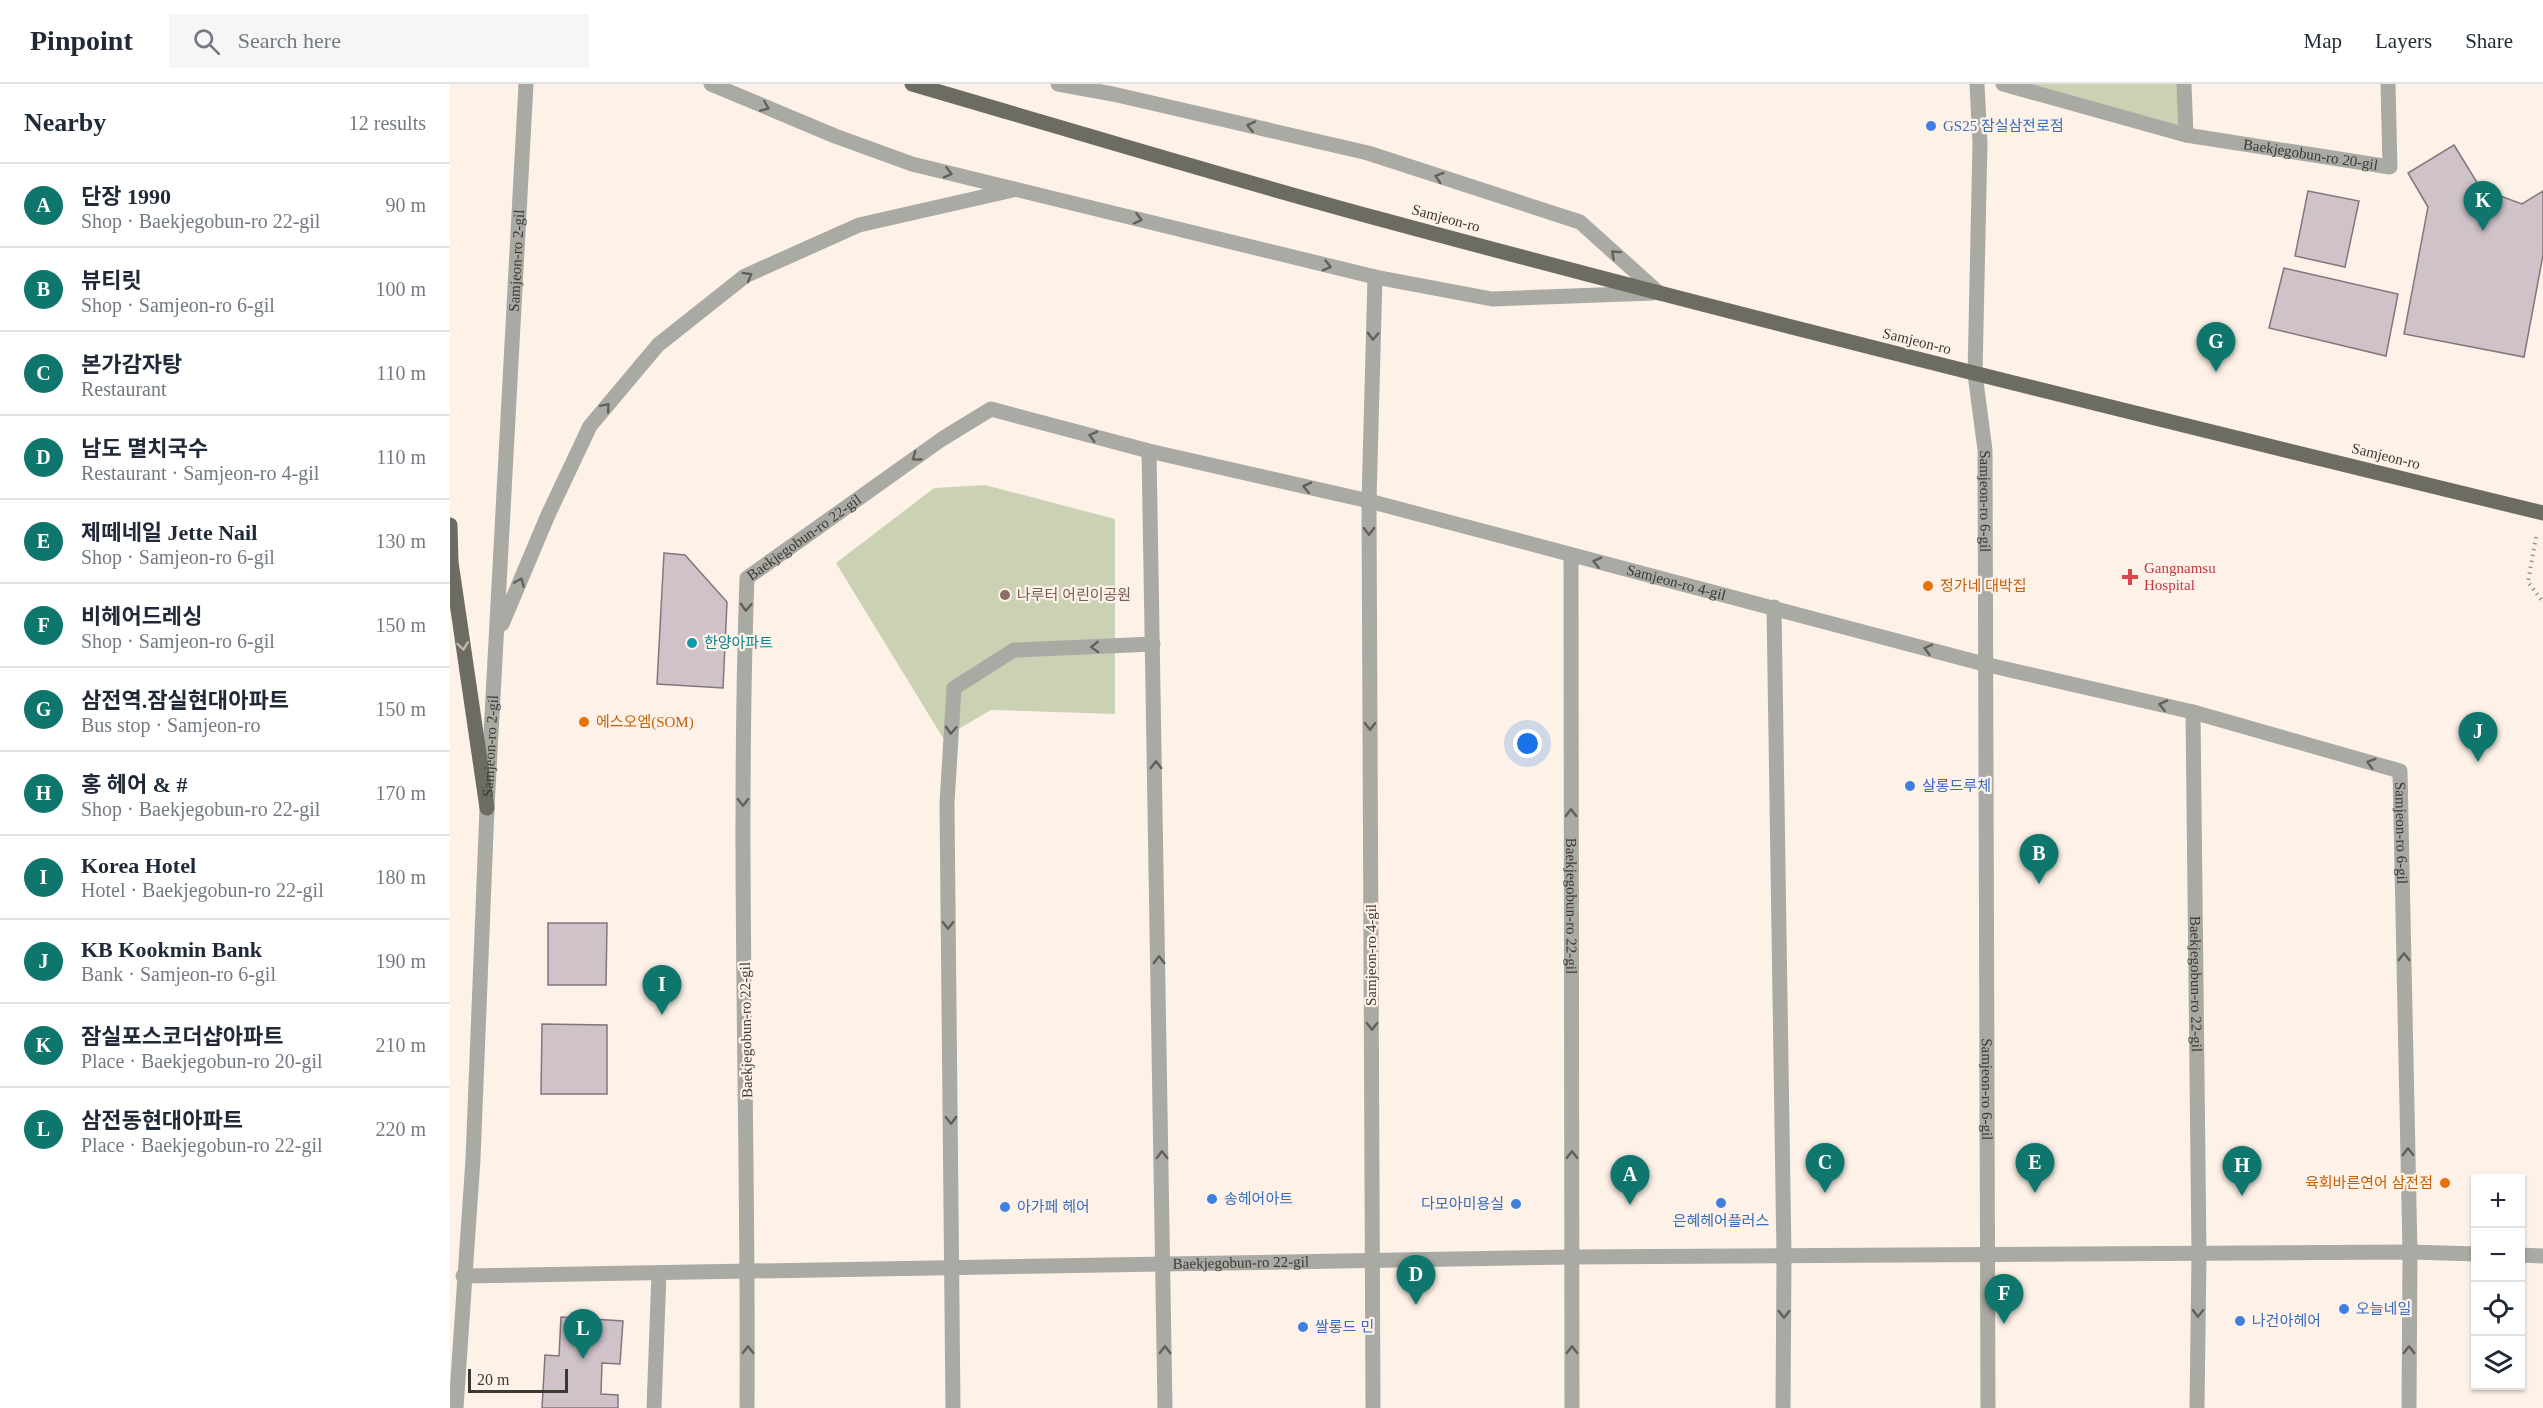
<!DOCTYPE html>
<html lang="en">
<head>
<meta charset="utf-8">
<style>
	:root { --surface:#fff; --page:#f6f6f7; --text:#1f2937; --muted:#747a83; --line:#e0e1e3; --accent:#0f766e }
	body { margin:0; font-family:"Times New Roman","Noto Sans KR",serif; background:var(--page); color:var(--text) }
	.controls { position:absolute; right:18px; bottom:18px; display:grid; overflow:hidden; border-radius:0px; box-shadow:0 2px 4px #0004 }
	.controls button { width:54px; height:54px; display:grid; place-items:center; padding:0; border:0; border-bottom:2px solid var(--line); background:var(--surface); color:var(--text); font:30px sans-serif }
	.scale { position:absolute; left:18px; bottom:15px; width:100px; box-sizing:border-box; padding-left:6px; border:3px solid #3c3834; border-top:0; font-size:16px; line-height:21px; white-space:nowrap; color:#3c3834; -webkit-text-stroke:4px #fef2e8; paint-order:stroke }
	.you { position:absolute; left:1078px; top:660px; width:21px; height:21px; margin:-15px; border:4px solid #fff; border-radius:50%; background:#1a73e8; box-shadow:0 0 0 9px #1a73e833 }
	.badge { display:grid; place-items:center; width:39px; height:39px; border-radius:50%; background:var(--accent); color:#fff; font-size:20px; font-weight:700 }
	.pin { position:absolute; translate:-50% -50px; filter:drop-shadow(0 2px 3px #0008) }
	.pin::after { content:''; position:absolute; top:32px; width:21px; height:18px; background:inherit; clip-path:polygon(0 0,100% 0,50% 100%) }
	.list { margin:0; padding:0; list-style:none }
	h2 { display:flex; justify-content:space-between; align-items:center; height:78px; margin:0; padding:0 24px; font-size:26px }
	h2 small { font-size:20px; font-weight:400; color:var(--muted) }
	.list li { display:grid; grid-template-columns:39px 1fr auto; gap:18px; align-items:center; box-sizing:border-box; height:84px; padding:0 24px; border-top:2px solid var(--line) }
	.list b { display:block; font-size:22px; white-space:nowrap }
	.list p { margin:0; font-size:20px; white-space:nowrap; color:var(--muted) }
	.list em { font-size:20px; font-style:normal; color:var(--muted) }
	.icon { flex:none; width:33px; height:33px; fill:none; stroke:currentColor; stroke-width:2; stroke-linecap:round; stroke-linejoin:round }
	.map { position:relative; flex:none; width:2093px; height:1324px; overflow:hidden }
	header { display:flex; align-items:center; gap:36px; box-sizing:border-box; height:84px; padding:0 30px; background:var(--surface); border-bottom:2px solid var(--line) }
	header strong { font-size:28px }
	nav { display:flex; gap:33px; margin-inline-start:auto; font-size:21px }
	.search { width:420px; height:54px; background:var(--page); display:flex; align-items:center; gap:15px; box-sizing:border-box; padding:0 21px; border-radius:0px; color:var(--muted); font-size:22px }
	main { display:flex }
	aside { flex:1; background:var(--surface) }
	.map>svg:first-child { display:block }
	.green { fill:#cbd2b4 }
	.building { fill:#cfc2c9; stroke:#82767e; stroke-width:1.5 }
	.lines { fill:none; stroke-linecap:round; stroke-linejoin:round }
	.path { stroke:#9e968f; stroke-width:4; stroke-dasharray:1.5 4.5; stroke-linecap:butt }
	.minor { stroke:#aaaaa4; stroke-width:15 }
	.major { stroke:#6d6c62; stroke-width:15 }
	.oneway { stroke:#62605b }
	.oneway2 { stroke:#bdb6ac }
	.shop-dot { fill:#3f7fe0; stroke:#fef2e8; stroke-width:2 }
	.health-dot { fill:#e0444e; stroke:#fef2e8; stroke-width:2 }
	.food-dot { fill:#e8710a; stroke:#fef2e8; stroke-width:2 }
	.education-dot { fill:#8d6e63; stroke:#fef2e8; stroke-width:2 }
	.culture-dot { fill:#0f9aa8; stroke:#fef2e8; stroke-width:2 }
	.labels { text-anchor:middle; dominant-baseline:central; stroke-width:4.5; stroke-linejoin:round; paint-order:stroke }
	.shop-label { font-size:15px; fill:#366cbe; stroke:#fef2e8; text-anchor:start }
	.street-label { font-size:15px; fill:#3c3834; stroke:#fef2e8 }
	.health-label { font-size:15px; fill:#be3a42; stroke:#fef2e8; text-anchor:start }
	.food-label { font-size:15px; fill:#c56008; stroke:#fef2e8; text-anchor:start }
	.education-label { font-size:15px; fill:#785e54; stroke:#fef2e8; text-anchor:start }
	.culture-label { font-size:15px; fill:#0d838f; stroke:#fef2e8; text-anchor:start }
</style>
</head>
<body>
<header>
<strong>Pinpoint</strong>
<div class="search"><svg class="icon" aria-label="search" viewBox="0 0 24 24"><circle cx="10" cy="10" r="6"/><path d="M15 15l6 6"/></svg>Search here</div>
<nav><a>Map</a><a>Layers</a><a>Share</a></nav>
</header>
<main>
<aside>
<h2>Nearby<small>12 results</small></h2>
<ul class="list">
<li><span class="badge">A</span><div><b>단장 1990</b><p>Shop · Baekjegobun-ro 22-gil</p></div><em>90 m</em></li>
<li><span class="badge">B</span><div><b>뷰티릿</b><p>Shop · Samjeon-ro 6-gil</p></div><em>100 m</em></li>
<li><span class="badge">C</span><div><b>본가감자탕</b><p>Restaurant</p></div><em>110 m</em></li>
<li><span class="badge">D</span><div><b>남도 멸치국수</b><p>Restaurant · Samjeon-ro 4-gil</p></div><em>110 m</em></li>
<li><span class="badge">E</span><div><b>제떼네일 Jette Nail</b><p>Shop · Samjeon-ro 6-gil</p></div><em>130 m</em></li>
<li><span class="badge">F</span><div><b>비헤어드레싱</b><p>Shop · Samjeon-ro 6-gil</p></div><em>150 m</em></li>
<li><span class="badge">G</span><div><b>삼전역.잠실현대아파트</b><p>Bus stop · Samjeon-ro</p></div><em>150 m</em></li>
<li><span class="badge">H</span><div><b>홍 헤어 &amp; #</b><p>Shop · Baekjegobun-ro 22-gil</p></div><em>170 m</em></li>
<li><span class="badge">I</span><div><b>Korea Hotel</b><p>Hotel · Baekjegobun-ro 22-gil</p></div><em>180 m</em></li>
<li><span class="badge">J</span><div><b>KB Kookmin Bank</b><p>Bank · Samjeon-ro 6-gil</p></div><em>190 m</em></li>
<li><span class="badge">K</span><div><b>잠실포스코더샵아파트</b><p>Place · Baekjegobun-ro 20-gil</p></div><em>210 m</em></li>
<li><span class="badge">L</span><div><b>삼전동현대아파트</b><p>Place · Baekjegobun-ro 22-gil</p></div><em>220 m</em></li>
</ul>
</aside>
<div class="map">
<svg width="2093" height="1324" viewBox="0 0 2093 1324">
	<rect width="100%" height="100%" fill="#fef2e8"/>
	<path class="green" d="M1553,0H1734L1736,51Z
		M535,401L665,435V630L541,626L493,654L386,479L484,404Z"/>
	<path class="building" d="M2004,61L2031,105L2072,120L2093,107V171L2074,273L1954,250L1978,123L1958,89Z
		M1858,107L1909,117L1895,183L1845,172Z
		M1834,184L1948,210L1936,272L1819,244Z
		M214,469L235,471L277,518L273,604L207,600Z
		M98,839H157L156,901H98Z
		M92,940L157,941V1010H91Z
		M111,1233L173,1237L170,1280L152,1279L151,1310L168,1311V1324H92L95,1271L109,1272Z"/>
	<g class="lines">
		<path class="path" d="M2086,453L2078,498L2093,518"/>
		<g class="minor">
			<path d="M261,0L385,52L462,80L925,193L1042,215L1203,209"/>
			<path d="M608,0L663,10L918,69L1130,138L1209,209"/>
			<path id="s1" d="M1527,0L1530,59L1525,290L1535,366L1538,1324"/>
			<path id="s2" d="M1553,0L1736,51L1940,83L1938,0"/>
			<path d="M1734,0L1736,51"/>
			<path d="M699,367L715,1324"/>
			<path id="s3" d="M1121,471L1122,1324"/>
			<path d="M1324,523L1334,1172L1333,1324"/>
			<path d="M52,540L98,431L140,342L208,261L295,192L409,141L563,106"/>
			<path id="s4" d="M1743,628L1749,1171L1747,1324"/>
			<path d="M2070,1171L2093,1172"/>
			<path id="s5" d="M13,1192L1122,1173L1960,1168L2026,1170"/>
			<path id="s6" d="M6,1324L23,1075L37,724L76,0"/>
			<path d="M204,1324L209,1189"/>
			<path id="s7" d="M297,1324C299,1047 287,771 297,494L492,355L541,325L699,367L919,417L1534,580L1743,628L1950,687L1960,1168L1959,1324"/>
			<path d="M503,1324L497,719L504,604L564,566L703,560"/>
			<path d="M923,1324L919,417L925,193"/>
		</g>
		<path class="major" d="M462,0C617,45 771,92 926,134C1314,239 1703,334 2093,429
			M0,441L1,478L37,724"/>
	</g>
	<defs><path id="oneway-chevron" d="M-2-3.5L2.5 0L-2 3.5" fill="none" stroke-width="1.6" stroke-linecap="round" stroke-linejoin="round" transform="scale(1.5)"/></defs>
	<g class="oneway">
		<use href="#oneway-chevron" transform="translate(315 23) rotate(23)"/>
		<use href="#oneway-chevron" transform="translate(801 42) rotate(-167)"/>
		<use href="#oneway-chevron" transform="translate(498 89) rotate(14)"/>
		<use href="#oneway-chevron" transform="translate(989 93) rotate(-162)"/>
		<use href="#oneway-chevron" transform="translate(688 135) rotate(14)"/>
		<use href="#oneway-chevron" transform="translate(1165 170) rotate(-138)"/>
		<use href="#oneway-chevron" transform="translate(877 182) rotate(14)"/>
		<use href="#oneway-chevron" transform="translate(298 192) rotate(-30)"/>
		<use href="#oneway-chevron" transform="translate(923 252) rotate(92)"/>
		<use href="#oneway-chevron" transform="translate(156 323) rotate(-50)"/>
		<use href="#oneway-chevron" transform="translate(643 352) rotate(-165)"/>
		<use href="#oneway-chevron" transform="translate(466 373) rotate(144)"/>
		<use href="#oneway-chevron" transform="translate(857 403) rotate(-167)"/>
		<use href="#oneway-chevron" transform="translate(919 447) rotate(90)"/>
		<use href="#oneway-chevron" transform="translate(1147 478) rotate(-166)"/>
		<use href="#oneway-chevron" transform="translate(70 498) rotate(-67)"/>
		<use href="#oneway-chevron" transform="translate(296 523) rotate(92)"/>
		<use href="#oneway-chevron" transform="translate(645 563) rotate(178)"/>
		<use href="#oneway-chevron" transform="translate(1478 565) rotate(-165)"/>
		<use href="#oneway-chevron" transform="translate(1713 621) rotate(-167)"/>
		<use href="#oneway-chevron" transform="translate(920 642) rotate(90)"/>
		<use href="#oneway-chevron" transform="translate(501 646) rotate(93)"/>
		<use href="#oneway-chevron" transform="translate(1921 679) rotate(-164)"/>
		<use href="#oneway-chevron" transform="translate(706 681) rotate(-91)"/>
		<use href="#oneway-chevron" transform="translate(293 718) rotate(89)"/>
		<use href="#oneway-chevron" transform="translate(1121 729) rotate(-90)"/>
		<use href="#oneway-chevron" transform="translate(498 841) rotate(89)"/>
		<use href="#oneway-chevron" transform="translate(1954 873) rotate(-91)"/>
		<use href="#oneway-chevron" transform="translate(709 876) rotate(-91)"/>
		<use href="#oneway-chevron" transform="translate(922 942) rotate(90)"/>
		<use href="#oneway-chevron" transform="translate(501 1036) rotate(89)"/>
		<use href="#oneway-chevron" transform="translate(1958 1068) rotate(-91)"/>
		<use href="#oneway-chevron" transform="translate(712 1071) rotate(-91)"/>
		<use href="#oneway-chevron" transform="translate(1122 1071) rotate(-90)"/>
		<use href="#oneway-chevron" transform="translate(1748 1229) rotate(91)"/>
		<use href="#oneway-chevron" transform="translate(1334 1230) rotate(90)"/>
		<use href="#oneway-chevron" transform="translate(298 1266) rotate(-90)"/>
		<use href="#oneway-chevron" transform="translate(715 1266) rotate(-90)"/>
		<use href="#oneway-chevron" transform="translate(1122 1266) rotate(-90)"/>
		<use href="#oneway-chevron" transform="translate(1959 1266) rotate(-90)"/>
	</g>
	<use class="oneway2" href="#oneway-chevron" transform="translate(13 562) rotate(82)"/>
	<g class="shop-dot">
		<circle cx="1481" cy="42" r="6"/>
		<circle cx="1460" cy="702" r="6"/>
		<circle cx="762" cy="1115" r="6"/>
		<circle cx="1271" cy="1119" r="6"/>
		<circle cx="1066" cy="1120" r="6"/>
		<circle cx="555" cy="1123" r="6"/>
		<circle cx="1894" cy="1225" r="6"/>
		<circle cx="1790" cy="1237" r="6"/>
		<circle cx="853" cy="1243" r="6"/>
	</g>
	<path class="health-dot" d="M1677 484h6v6h6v6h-6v6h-6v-6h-6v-6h6z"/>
	<g class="food-dot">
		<circle cx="1478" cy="502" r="6"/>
		<circle cx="134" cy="638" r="6"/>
		<circle cx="1995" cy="1099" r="6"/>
	</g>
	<circle class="education-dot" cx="555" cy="511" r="6"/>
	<circle class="culture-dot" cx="242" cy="559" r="6"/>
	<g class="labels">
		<g class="shop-label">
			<text x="1493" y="42">GS25 잠실삼전로점</text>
			<text x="1472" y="702">살롱드루체</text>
			<text x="774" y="1115">송헤어아트</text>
			<text x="1054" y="1120" text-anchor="end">다모아미용실</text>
			<text x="567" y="1123">아가페 헤어</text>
			<text x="1271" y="1137" text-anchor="middle">은혜헤어플러스</text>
			<text x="1906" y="1225">오늘네일</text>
			<text x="1802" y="1237">나건아헤어</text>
			<text x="865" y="1243">쌀롱드 민</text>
		</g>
		<g class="street-label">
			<text stroke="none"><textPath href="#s2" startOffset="316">Baekjegobun-ro 20-gil</textPath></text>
			<text transform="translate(996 134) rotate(15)">Samjeon-ro</text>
			<text stroke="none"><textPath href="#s6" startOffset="1149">Samjeon-ro 2-gil</textPath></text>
			<text transform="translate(1467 257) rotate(14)">Samjeon-ro</text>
			<text transform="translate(1936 372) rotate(14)">Samjeon-ro</text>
			<text stroke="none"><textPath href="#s1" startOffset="418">Samjeon-ro 6-gil</textPath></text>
			<text stroke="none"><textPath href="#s7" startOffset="900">Baekjegobun-ro 22-gil</textPath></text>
			<text stroke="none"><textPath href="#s7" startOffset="1834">Samjeon-ro 4-gil</textPath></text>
			<text stroke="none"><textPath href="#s6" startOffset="663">Samjeon-ro 2-gil</textPath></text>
			<text stroke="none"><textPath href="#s7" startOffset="2644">Samjeon-ro 6-gil</textPath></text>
			<text stroke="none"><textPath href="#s3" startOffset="351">Baekjegobun-ro 22-gil</textPath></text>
			<text transform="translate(921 871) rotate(-90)">Samjeon-ro 4-gil</text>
			<text stroke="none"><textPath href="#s4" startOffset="272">Baekjegobun-ro 22-gil</textPath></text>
			<text transform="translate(296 946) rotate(-91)">Baekjegobun-ro 22-gil</text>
			<text stroke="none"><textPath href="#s1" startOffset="1006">Samjeon-ro 6-gil</textPath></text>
			<text stroke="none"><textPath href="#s5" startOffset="778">Baekjegobun-ro 22-gil</textPath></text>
		</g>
		<g class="health-label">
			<text x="1694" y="484">Gangnamsu<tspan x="1694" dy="17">Hospital</tspan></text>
		</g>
		<g class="food-label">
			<text x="1490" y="502">정가네 대박집</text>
			<text x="146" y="638">에스오엠(SOM)</text>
			<text x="1983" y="1099" text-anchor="end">육회바른연어 삼전점</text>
		</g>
		<g class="education-label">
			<text x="567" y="511">나루터 어린이공원</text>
		</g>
		<g class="culture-label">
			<text x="254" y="559">한양아파트</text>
		</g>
	</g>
</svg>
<div class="controls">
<button>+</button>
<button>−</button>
<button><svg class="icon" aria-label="locate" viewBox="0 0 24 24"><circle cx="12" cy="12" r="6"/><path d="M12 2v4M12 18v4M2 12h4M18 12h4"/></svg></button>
<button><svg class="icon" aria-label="layers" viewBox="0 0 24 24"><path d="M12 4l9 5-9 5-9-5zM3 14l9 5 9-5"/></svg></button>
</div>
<div class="scale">20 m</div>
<div class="you"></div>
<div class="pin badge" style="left:1180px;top:1121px">A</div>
<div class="pin badge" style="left:1589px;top:800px">B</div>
<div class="pin badge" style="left:1375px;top:1109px">C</div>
<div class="pin badge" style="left:966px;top:1221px">D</div>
<div class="pin badge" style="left:1585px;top:1109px">E</div>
<div class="pin badge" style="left:1554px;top:1240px">F</div>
<div class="pin badge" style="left:1766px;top:288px">G</div>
<div class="pin badge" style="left:1792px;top:1112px">H</div>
<div class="pin badge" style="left:212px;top:931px">I</div>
<div class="pin badge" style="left:2028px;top:678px">J</div>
<div class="pin badge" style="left:2033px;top:147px">K</div>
<div class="pin badge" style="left:133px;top:1275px">L</div>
</div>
</main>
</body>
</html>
